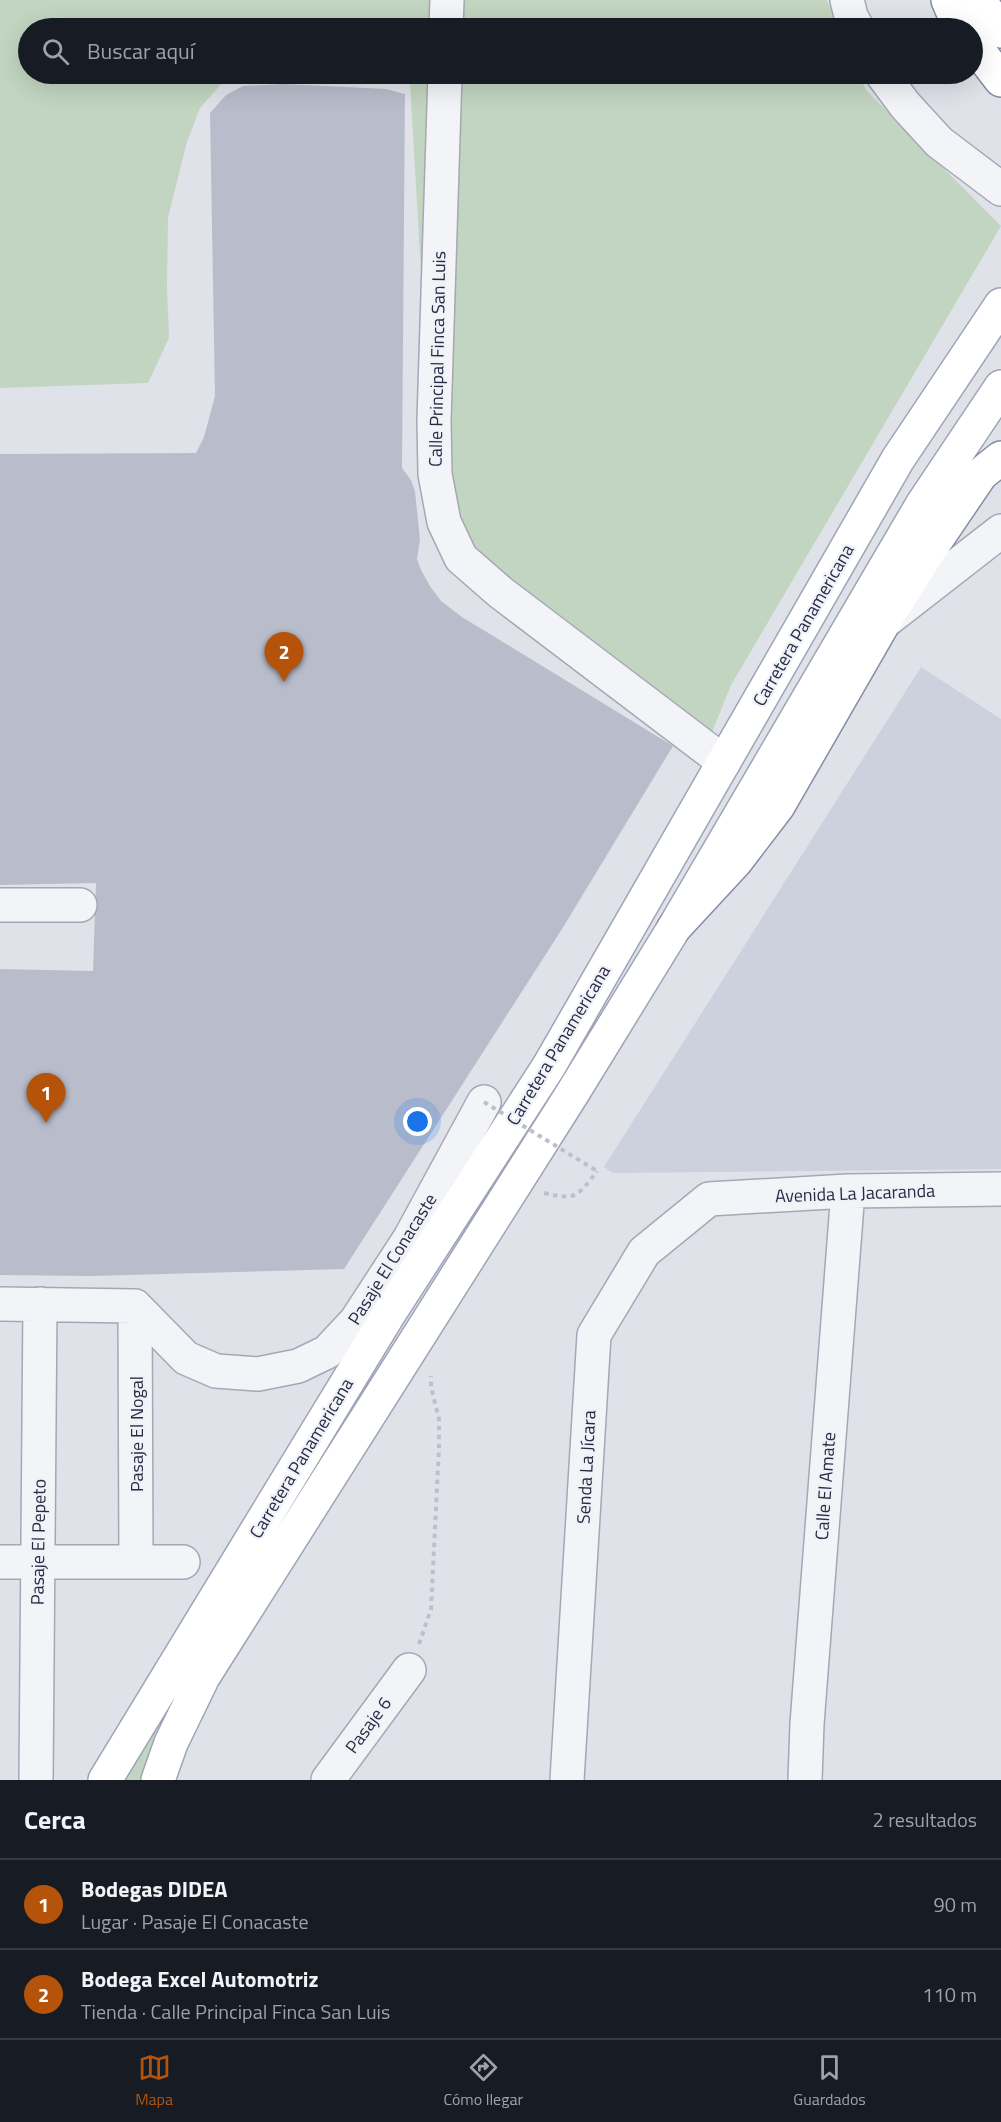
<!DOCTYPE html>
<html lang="es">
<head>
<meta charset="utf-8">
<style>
	:root { --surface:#171b24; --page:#242831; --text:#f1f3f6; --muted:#9ea1a6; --line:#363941; --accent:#b45309 }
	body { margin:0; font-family:"Titillium Web",sans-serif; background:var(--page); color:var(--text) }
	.you { position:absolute; left:418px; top:1122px; width:21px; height:21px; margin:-15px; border:4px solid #fff; border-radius:50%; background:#1a73e8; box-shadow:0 0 0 9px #1a73e833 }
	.badge { display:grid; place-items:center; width:39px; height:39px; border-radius:50%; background:var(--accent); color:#fff; font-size:20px; font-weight:700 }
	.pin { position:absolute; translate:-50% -50px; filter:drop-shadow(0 2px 3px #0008) }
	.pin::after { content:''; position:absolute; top:32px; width:21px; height:18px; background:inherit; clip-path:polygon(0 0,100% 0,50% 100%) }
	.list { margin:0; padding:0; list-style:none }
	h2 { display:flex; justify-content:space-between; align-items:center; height:78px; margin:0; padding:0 24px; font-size:26px }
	h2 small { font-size:20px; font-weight:400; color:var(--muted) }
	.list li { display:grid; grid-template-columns:39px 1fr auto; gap:18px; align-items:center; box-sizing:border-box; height:90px; padding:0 24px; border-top:2px solid var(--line) }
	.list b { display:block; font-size:22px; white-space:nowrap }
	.list p { margin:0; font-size:20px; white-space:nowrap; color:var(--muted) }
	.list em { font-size:20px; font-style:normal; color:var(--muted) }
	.icon { flex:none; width:33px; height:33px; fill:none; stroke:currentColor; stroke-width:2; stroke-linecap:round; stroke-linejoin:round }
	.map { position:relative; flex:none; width:1001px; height:1780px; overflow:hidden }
	.search { position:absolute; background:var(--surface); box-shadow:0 6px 24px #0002; left:18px; right:18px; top:18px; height:66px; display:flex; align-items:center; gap:15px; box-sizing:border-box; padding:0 21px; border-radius:33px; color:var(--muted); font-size:22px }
	.sheet { height:258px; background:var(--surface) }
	nav { display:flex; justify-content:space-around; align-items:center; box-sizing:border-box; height:84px; border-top:2px solid var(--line); background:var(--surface); font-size:16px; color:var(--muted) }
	nav a { display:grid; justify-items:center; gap:3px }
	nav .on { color:var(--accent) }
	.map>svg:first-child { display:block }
	.built { fill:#cdd1dd }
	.green { fill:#c2d5c0 }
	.building { fill:#b9bdcb }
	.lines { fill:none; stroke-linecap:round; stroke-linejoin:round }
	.minor-casing { stroke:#a4a8b5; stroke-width:36 }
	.major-casing { stroke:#9ea4b7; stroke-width:36 }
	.highway-casing { stroke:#858ca3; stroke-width:36 }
	.path { stroke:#bec0c9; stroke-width:4; stroke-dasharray:4.5 4.5; stroke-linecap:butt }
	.minor { stroke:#f3f4f8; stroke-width:33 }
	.major { stroke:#fff; stroke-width:33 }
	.highway { stroke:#fff; stroke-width:33 }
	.path-bridge { stroke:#bec0c9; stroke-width:4; stroke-dasharray:4.5 4.5; stroke-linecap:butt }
	.labels { text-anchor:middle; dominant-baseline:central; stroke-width:4.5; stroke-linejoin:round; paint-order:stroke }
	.street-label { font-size:18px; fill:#262c44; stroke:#f0f2f8 }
</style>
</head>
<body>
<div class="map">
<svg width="1001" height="1780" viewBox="0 0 1001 1780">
	<rect width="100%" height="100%" fill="#e0e2ea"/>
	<path class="built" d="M921,667L1001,719V1169L613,1173L604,1167Z"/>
	<path class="green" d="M0,0H827L839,28H28V74H230L200,108L187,142L168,218L167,286L169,338L148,383L0,388Z
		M328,74H859L866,90L1001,226L731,685L710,737L470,587L427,376L410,83Z
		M162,1711L148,1780H117Z"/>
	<path class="building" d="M284,84L386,89L405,94L402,468L411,480L415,491L420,540L417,559L421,570L430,586L441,601L462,617L673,746L562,929L344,1269L90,1276L0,1275V969L93,971L96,883L0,885V454L196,453L204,437L215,396L210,113L226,95L243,86Z"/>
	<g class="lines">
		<defs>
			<path id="minor" d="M847,0L851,16L857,28
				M446,28L447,0
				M445,74L434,420L435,474L444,522L461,558L500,592L724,762
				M882,74L905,105L939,142L1001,189
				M888,619L1001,531
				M0,905H80
				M0,1304L135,1306L186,1358L216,1371L258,1374L298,1366L327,1352L356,1321L410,1238L484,1102
				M135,1306L136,1562
				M0,1562H183
				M36,1780L40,1304
				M328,1780L409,1670
				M567,1780L594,1335L644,1252L709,1199L848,1191L1001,1189
				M805,1780L807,1724L848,1191"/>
			<path id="major" d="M105,1780L390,1312L549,1066L898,459L1001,305
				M158,1780L171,1743L203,1677L572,1094L674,928L922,505L1001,387"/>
			<path id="highway" d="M948,0L956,19L963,28
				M979,0L1001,31
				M972,42L1001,80
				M674,928L736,861L778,806L884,622L926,555L981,474L1001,458"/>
		</defs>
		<use href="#minor" class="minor-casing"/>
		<use href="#major" class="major-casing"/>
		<use href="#highway" class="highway-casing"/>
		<path class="path" d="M544,1193C576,1201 578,1196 597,1171
			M419,1644L431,1609L439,1447V1419L431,1387V1376"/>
		<use href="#minor" class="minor"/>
		<use href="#major" class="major"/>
		<use href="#highway" class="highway"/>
		<path class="path-bridge" d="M484,1102L597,1171"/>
	</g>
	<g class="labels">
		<g class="street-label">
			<text transform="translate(437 359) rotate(-89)">Calle Principal Finca San Luis</text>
			<text transform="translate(803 625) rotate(-60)">Carretera Panamericana</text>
			<text transform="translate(558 1045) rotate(-59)">Carretera Panamericana</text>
			<text transform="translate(855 1193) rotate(-2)">Avenida La Jacaranda</text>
			<text transform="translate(392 1259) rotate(-58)">Pasaje El Conacaste</text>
			<text transform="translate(136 1434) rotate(-90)">Pasaje El Nogal</text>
			<text transform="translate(301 1458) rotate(-59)">Carretera Panamericana</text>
			<text transform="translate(586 1467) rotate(-87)">Senda La Jícara</text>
			<text transform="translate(825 1486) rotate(-86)">Calle El Amate</text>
			<text transform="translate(38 1542) rotate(-89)">Pasaje El Pepeto</text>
			<text transform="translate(368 1725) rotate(-54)">Pasaje 6</text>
		</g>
	</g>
</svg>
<div class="you"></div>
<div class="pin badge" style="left:46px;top:1123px">1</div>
<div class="pin badge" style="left:284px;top:682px">2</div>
<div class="search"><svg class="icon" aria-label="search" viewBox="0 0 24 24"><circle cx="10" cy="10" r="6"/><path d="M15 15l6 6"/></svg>Buscar aquí</div>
</div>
<section class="sheet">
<h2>Cerca<small>2 resultados</small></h2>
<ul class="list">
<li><span class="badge">1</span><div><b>Bodegas DIDEA</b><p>Lugar · Pasaje El Conacaste</p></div><em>90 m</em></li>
<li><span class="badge">2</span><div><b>Bodega Excel Automotriz</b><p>Tienda · Calle Principal Finca San Luis</p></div><em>110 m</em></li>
</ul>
</section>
<nav>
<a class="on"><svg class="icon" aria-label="map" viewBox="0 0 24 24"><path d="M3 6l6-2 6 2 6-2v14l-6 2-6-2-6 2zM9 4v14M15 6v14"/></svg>Mapa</a>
<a><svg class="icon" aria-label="directions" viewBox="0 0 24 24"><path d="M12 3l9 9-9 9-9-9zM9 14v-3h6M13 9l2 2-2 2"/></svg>Cómo llegar</a>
<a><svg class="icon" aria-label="saved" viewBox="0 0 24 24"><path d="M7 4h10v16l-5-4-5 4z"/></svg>Guardados</a>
</nav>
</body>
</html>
